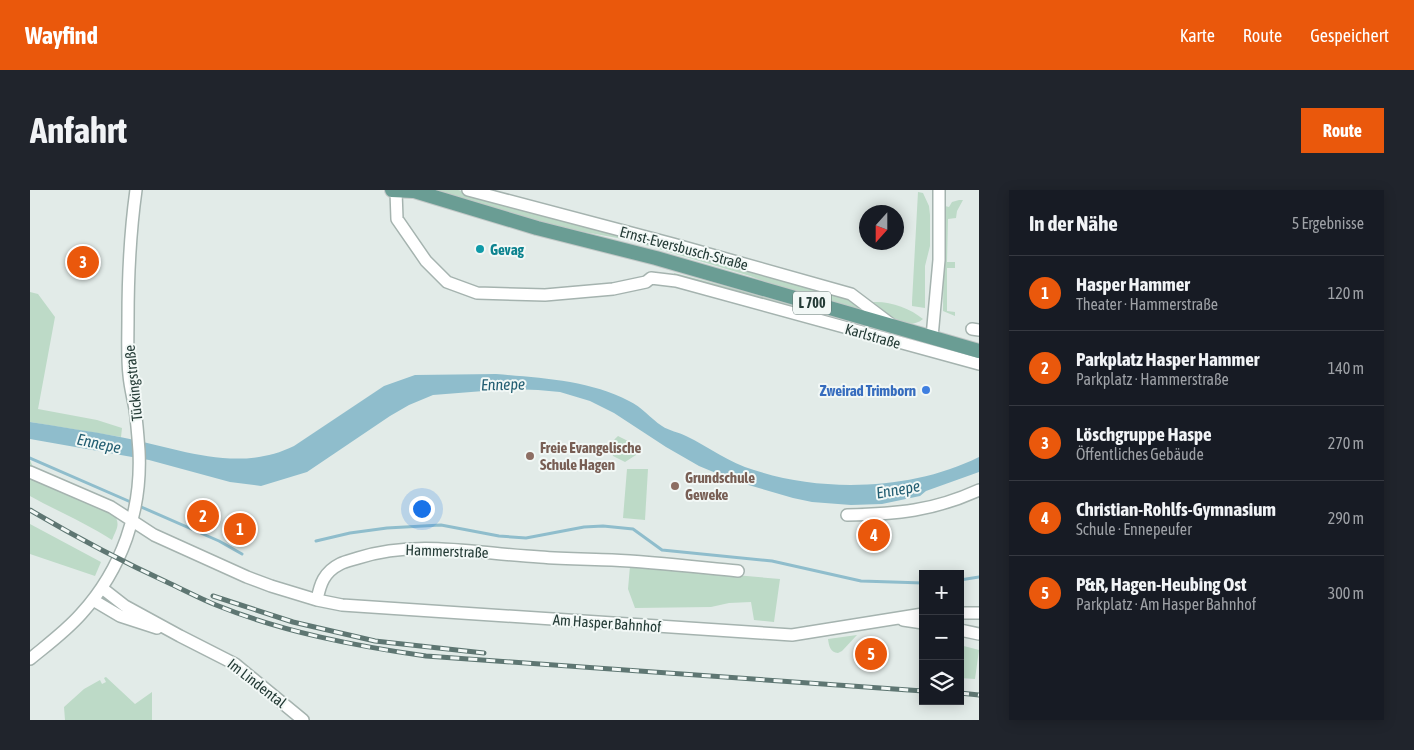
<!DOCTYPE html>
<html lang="de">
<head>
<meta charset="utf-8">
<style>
	:root { --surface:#171b24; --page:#20242c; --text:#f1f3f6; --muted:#9ea1a6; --line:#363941; --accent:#ea580c }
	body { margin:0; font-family:"Asap Condensed",sans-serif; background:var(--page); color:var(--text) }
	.controls { position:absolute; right:15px; bottom:15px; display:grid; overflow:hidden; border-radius:0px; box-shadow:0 2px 12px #0003 }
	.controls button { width:45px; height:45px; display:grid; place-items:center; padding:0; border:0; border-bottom:1px solid var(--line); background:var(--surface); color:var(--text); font:25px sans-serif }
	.compass { position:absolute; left:829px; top:15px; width:45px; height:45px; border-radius:50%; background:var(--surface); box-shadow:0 2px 12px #0003; rotate:201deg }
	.you { position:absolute; left:391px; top:318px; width:18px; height:18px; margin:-12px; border:4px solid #fff; border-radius:50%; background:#1a73e8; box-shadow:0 0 0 8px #1a73e833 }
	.badge { display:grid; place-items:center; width:32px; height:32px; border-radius:50%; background:var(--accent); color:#fff; font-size:16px; font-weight:700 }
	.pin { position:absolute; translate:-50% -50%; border:2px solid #fff; box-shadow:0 1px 5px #0006 }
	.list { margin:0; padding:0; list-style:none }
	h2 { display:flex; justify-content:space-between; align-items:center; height:65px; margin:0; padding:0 20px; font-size:21px }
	h2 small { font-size:16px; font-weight:400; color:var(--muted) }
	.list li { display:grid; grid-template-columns:32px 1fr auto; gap:15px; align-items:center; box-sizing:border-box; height:75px; padding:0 20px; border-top:1px solid var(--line) }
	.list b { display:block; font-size:19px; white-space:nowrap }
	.list p { margin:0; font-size:16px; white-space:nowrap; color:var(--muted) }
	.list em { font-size:16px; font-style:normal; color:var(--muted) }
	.icon { flex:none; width:28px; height:28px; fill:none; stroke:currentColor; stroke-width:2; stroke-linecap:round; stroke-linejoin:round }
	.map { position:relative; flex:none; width:949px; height:530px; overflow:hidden; border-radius:0px }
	header { display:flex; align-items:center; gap:30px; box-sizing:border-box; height:70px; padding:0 25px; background:var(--accent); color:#fff }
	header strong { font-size:24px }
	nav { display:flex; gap:28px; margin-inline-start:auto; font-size:18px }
	.intro { display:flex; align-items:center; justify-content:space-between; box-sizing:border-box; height:120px; padding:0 30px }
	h1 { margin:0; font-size:35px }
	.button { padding:12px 22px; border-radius:0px; background:var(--accent); color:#fff; font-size:18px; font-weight:700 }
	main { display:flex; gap:30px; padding:0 30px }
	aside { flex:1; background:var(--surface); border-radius:0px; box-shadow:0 2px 12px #0003 }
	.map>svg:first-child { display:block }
	.green { fill:#bddac7 }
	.water { fill:#8fbdcc }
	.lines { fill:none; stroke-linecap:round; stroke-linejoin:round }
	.stream { stroke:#8fbdcc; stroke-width:3 }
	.minor-casing { stroke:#a5b3af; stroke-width:14 }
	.major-casing { stroke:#c2c8c7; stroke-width:16 }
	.minor { stroke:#fff; stroke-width:11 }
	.major { stroke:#6a9d94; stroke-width:14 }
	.rail-casing { stroke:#5e7672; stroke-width:5 }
	.rail { stroke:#f2f8f6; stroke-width:3; stroke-dasharray:9; stroke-linecap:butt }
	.culture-dot { fill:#0f9aa8; stroke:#f2f8f6; stroke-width:2 }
	.shop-dot { fill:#3f7fe0; stroke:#f2f8f6; stroke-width:2 }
	.education-dot { fill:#8d6e63; stroke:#f2f8f6; stroke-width:2 }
	.labels { text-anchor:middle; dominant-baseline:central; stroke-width:4; stroke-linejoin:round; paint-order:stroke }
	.shield { fill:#f2f8f6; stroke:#627470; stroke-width:1 }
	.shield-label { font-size:14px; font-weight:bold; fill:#243b36 }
	.street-label { font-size:15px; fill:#243b36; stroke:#f2f8f6 }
	.culture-label { font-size:15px; font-weight:bold; fill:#0d838f; stroke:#f2f8f6; text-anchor:start }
	.shop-label { font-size:15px; font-weight:bold; fill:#366cbe; stroke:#f2f8f6; text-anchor:end }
	.education-label { font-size:15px; font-weight:bold; fill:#785e54; stroke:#f2f8f6; text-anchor:start }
	.water-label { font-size:16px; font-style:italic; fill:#235e72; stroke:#f2f8f6 }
</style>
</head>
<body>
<header>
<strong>Wayfind</strong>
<nav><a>Karte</a><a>Route</a><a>Gespeichert</a></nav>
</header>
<div class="intro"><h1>Anfahrt</h1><a class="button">Route</a></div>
<main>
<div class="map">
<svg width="949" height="530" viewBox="0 0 949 530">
	<rect width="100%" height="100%" fill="#e2ebe8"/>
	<path class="green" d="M403,0H428L594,45L593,49L521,36Z
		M888,2L893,3L899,16L900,25V56L895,76V118L882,116V112Z
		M929,10H933L927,21L926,28L918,29L917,72H925V78H917V121L925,122V126L913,121L914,27L915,16L919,17L922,12Z
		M602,47L818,108L841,122L754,99L720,86L602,51Z
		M644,83L788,120L887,151L644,86Z
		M0,102L8,104L25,127L8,219L67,230L92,238L91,247L0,232Z
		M843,112C860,111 880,118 893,129C876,143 856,122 843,112Z
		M588,246L602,253L606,265L595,272L583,266C581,257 581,252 588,246Z
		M0,270L7,287L83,323C91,334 87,338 82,350C56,333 27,321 0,306Z
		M597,279H618L615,330L593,328Z
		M0,334L71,372L65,386L0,364Z
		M600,376L750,389L744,432L724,430L721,412L699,413L681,417L605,418L598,399Z
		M827,445L812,461L808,463C800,462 799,456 798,449Z
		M930,455L949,460L945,489L930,488Z
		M76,487L105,514L122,502V530H35L34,517L54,499L70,490L72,494L76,492L74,488Z"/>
	<path class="water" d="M466,184C510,188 559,190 599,211C612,217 620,228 632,236C639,241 649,242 656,246C679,257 699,273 724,280C793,303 883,300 949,267V282L896,301L890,306L852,314L821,315L782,312L763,308L705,291L669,276L636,257L584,223L560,211L530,202L508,200L479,199L403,205L379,215L360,226L277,282L231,296L200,292L119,270L0,249V232C30,237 60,241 90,247C148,258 207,284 264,256L354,196L385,185Z"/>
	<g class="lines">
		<path class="stream" d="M0,268L103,313
			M109,316L189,351L212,364
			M286,351L320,343L357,338L411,335L469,346L496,348L554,337L573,336L603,339L632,360L742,371L831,391L893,393
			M930,390L949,387"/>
		<defs>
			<path id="minor" d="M438,0L643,54L821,104L862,135
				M366,1L367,29L396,71L417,92L447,103L515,105L583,99L616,92L621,88L646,91L949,174
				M942,139L949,140
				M902,147L909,70V0
				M0,282L81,317L124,345L217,387L241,396L287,410L312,415L762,445L893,424
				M817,325C867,324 903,321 949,300
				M72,398L95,416L150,446L205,474L273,530
				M63,410L90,426L127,438
				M287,410C290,394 294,382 310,374C316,371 322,370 328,368C388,349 449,364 510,367C534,369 558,369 582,370C624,372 666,377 708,381
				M930,423H949
				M873,430L893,433
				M930,440L949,444
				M0,469C17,455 36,441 51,424C92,379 112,321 109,261C108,247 107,233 105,219C103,208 100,197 99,185C97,167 98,147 98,129C98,86 100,43 106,0"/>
			<path id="major" d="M362,0L383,1
				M381,0L507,38L626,68L949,161"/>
		</defs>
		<use href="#minor" class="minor-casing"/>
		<use href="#major" class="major-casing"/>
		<use href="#minor" class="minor"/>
		<use href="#major" class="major"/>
		<defs>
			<path id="rail" d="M0,320C46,347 93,372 141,394C156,401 171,409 186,415C253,442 325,456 396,466L893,501
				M183,406L263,432L345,451L454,463
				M930,503L949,505"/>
		</defs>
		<use href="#rail" class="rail-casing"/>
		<use href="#rail" class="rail"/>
	</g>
	<circle class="culture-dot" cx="450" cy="59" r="5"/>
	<circle class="shop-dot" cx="896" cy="200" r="5"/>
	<g class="education-dot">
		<circle cx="500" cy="266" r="5"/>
		<circle cx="645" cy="296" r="5"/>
	</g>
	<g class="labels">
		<rect class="shield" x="763" y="101.5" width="38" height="23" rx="4"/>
		<g class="shield-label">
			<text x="782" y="113">L 700</text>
		</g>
		<g class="street-label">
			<text transform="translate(654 58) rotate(15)">Ernst-Eversbusch-Straße</text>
			<text transform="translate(843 146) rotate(16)">Karlstraße</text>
			<text transform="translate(103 193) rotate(-96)">Tückingstraße</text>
			<text transform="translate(417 361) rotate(2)">Hammerstraße</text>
			<text transform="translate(577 433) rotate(4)">Am Hasper Bahnhof</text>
			<text transform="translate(227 493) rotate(38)">Im Lindental</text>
		</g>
		<g class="culture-label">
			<text x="460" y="59">Gevag</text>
		</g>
		<g class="shop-label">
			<text x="886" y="200">Zweirad Trimborn</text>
		</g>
		<g class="education-label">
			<text x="510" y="257">Freie Evangelische<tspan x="510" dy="17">Schule Hagen</tspan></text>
			<text x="655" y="287">Grundschule<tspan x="655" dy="17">Geweke</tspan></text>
		</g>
		<g class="water-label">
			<text transform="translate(473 194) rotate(-1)">Ennepe</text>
			<text transform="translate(69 253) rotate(12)">Ennepe</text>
			<text transform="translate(868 299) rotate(-10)">Ennepe</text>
		</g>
	</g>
</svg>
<div class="controls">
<button>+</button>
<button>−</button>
<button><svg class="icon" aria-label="layers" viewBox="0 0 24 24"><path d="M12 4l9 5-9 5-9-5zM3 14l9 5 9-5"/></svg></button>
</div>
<svg class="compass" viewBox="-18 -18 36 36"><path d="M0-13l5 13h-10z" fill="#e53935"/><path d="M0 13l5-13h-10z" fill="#9ea1a6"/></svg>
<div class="you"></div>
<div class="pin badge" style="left:210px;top:339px">1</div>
<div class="pin badge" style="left:173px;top:326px">2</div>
<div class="pin badge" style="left:53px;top:72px">3</div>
<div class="pin badge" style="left:844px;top:345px">4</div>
<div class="pin badge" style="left:841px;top:464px">5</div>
</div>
<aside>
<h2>In der Nähe<small>5 Ergebnisse</small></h2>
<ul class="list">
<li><span class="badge">1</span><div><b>Hasper Hammer</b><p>Theater · Hammerstraße</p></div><em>120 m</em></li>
<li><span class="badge">2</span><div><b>Parkplatz Hasper Hammer</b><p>Parkplatz · Hammerstraße</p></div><em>140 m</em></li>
<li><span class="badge">3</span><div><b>Löschgruppe Haspe</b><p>Öffentliches Gebäude</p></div><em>270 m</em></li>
<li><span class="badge">4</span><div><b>Christian-Rohlfs-Gymnasium</b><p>Schule · Ennepeufer</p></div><em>290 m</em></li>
<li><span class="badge">5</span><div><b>P&amp;R, Hagen-Heubing Ost</b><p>Parkplatz · Am Hasper Bahnhof</p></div><em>300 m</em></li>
</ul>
</aside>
</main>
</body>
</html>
